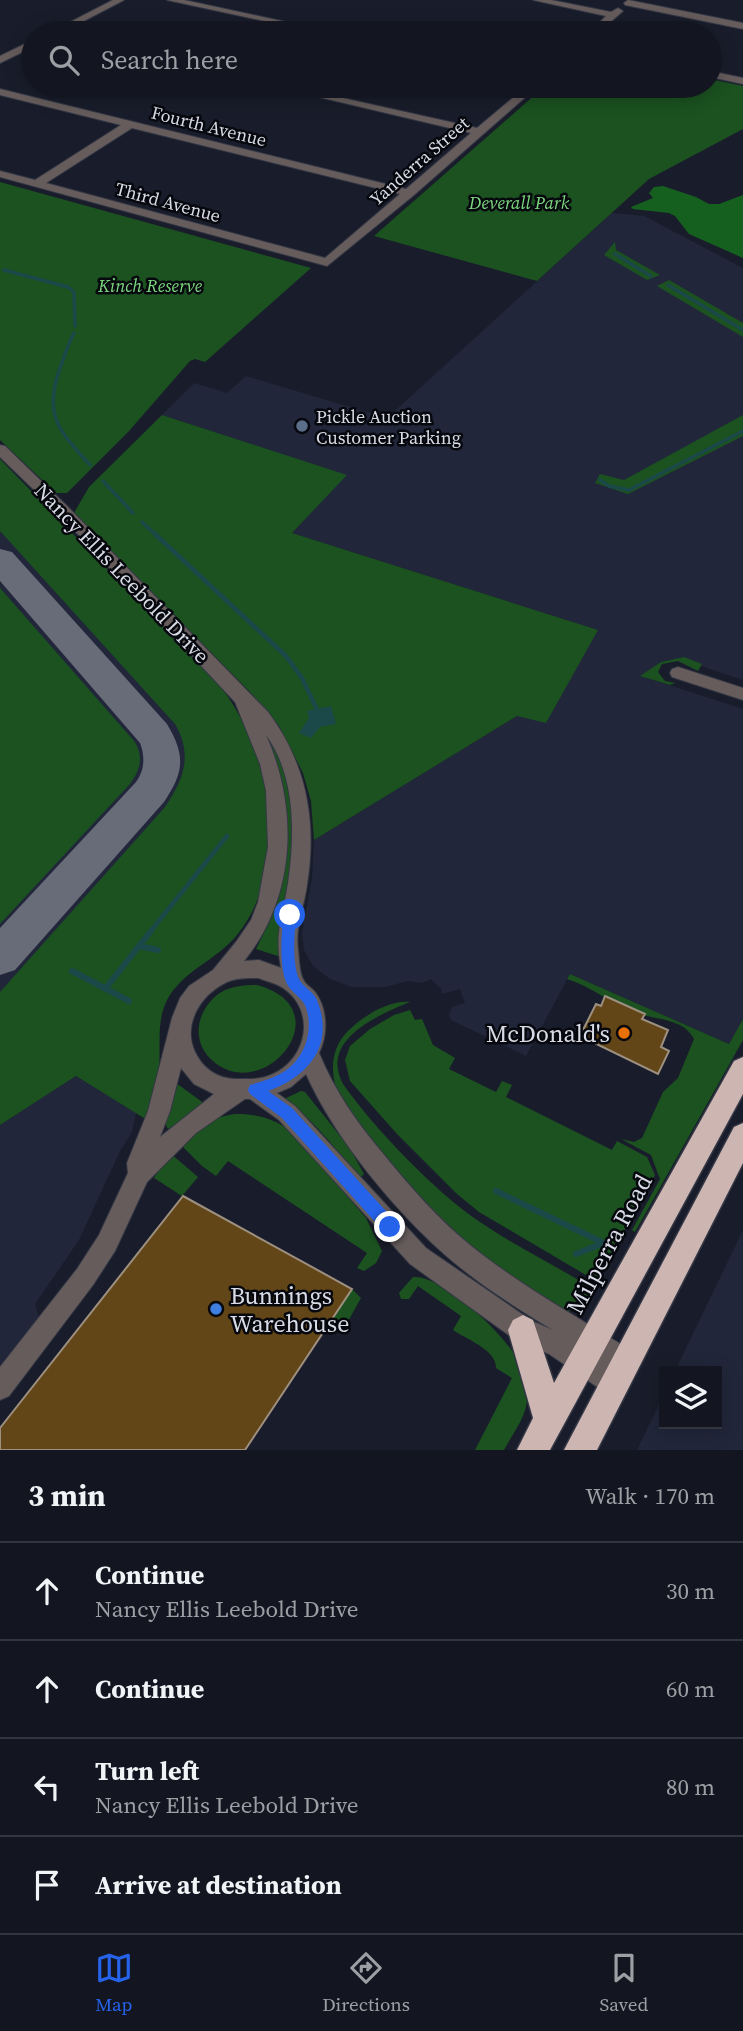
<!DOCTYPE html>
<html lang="en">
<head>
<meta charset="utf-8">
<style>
	:root { --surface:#131620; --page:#20232d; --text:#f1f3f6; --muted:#9d9fa5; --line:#32353e; --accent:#2563eb }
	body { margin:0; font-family:"Source Serif 4",serif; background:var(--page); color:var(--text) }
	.controls { position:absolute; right:21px; bottom:21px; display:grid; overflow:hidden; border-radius:0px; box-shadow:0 4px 18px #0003 }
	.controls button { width:63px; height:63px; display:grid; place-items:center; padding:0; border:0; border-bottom:2px solid var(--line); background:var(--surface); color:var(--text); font:35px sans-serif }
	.stop { position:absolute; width:21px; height:21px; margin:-16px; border:5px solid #2563eb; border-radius:50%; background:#fff }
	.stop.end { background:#2563eb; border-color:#fff; box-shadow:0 2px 7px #0008 }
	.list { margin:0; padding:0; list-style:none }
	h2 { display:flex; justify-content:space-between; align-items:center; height:91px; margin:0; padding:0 28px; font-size:30px }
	h2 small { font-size:23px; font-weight:400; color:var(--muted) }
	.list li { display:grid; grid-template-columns:46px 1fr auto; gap:21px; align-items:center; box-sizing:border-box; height:98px; padding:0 28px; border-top:2px solid var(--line) }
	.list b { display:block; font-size:26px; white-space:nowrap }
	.list p { margin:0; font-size:23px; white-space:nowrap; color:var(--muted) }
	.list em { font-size:23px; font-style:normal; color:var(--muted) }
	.icon { flex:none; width:38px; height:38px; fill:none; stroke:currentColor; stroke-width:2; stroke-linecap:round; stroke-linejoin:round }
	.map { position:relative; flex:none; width:743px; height:1450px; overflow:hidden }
	.search { position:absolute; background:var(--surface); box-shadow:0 4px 18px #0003; left:21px; right:21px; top:21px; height:77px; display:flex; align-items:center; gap:18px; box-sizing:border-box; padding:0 24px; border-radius:38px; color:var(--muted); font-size:26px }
	.sheet { height:483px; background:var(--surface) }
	nav { display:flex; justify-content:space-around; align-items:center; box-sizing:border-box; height:98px; border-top:2px solid var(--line); background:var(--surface); font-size:19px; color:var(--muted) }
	nav a { display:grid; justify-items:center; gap:4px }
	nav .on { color:var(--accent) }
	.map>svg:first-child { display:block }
	.built { fill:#21263a }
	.green { fill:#1b5220 }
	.forest { fill:#15601e }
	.water { fill:#1b4849 }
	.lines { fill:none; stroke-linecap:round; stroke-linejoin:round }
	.stream-far2 { stroke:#1b4849; stroke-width:3.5 }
	.stream-far1 { stroke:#1b4849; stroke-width:4.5 }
	.stream { stroke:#1b4849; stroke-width:6 }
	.taxiway { fill:#686c78; fill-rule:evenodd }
	.building { fill:#634617; stroke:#9d9080; stroke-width:2 }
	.street-casing { stroke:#343845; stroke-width:2 }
	.highway-casing { stroke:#343845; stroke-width:3 }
	.street { fill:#665c5c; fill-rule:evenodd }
	.highway { fill:#cdb5b2; fill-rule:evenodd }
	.route { fill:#2563eb }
	.service-dot { fill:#5c6f8a; stroke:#06080e; stroke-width:2.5 }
	.food-dot { fill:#e8710a; stroke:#06080e; stroke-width:2.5 }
	.shop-dot { fill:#3f7fe0; stroke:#06080e; stroke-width:2.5 }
	.labels { text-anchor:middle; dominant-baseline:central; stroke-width:5; stroke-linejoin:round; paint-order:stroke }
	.far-street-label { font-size:18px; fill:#d8dbe5; stroke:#06080e }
	.far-park-label { font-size:18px; font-style:italic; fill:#7cd97f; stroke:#06080e }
	.far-poi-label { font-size:18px; fill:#d8dbe5; stroke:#06080e; text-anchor:start }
	.street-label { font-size:21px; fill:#d8dbe5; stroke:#06080e }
	.near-poi-label { font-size:24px; fill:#d8dbe5; stroke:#06080e; text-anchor:end }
	.near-street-label { font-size:24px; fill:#d8dbe5; stroke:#06080e }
</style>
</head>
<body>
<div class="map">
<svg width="743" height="1450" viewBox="0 0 743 1450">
	<rect width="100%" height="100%" fill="#191d2b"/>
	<path class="built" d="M612,213L644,216L743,268V680L683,660L684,657L661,662L641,676L743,709V1019L729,1044L570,974L526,1056L451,1020L449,1015L452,1007L465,1003L460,989L442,994L441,989L431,979L422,983L408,981L385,987H352L330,979L313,966L304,950L302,934L312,878L314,840L517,716L598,630L292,533L346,475L162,415L194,383L227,393L246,376L387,418Z
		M0,490L218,738L0,1042Z
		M76,1076L136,1113L132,1132L120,1151L79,1240L35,1304L39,1318L0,1365V1125Z
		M743,1230V1450H637L664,1394V1424H717V1371H675Z"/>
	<path class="green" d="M710,79L743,86V129L649,179L537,281L374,236L545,86H710Z
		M0,182L311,268L205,362L195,359L190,361L129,431L67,493H56L0,440Z
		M615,242L616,250L660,275L647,280L604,255Z
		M669,280L743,323V337L657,286Z
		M162,415L347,475L292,533L598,630L546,723L517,716L314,840L311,801L303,773L279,726L250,692L74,513L89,487Z
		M743,415V436L628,494L595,483L600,474L624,480Z
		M0,459L217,682C270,746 293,866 237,935C217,960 182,971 167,1000C156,1023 161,1044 159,1068C157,1086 153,1103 147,1120L76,1076L0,1125V992L165,807C184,779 193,755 175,724L0,531Z
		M0,588L135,742C144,758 140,770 130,784L0,924Z
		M684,657L702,664L698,671L678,661L662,664L658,672L665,681L675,683L670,685L640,676L661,662Z
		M253,712L287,771L297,822L281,957L256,949L273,914L282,882Z
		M570,974L729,1044L743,1019V1040L635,1232L632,1230L660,1179L651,1155L621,1139L634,1142L642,1138L663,1092L678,1078L694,1039C684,1019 658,1020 640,1014C614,1006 591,986 567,979Z
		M257,985C344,1009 264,1106 213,1061C188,1040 198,1004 225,990C235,986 246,985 257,985Z
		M410,1002C378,1015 319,1040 343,1084C374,1128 435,1192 480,1222C514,1245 552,1264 587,1285L591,1293L585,1304L573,1305L568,1313C536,1293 505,1273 475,1250C444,1225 344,1120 335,1084C330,1064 334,1045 348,1031C363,1016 389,1000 410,1002Z
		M410,1010L415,1020L422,1019L433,1045L455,1058L449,1069L496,1092L502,1081L512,1085L506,1097L612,1150L617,1141L647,1157L655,1175L598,1278H591L479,1212L457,1194L398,1135L350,1081L345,1060L350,1046L370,1029L394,1015Z
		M176,1083L205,1104L168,1129L164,1121Z
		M301,1091L305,1092L349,1147L364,1174L360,1178C337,1151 314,1119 284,1099Z
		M234,1114C258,1113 280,1120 297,1137L366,1218L382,1251L376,1263L364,1271L357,1268L367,1253L228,1161L216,1176L202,1166L179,1143L216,1118Z
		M170,1153L198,1177L182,1196L154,1178Z
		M413,1277C441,1274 505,1334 517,1359C522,1368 525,1385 527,1395C529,1413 512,1435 504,1450H475L512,1378L496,1368C497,1350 466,1339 453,1330L461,1316L418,1286L409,1299H401L399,1293Z
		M352,1289L361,1298L342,1332L325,1330Z"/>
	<path class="forest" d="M663,186L696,197L709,204H719L743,195V258L689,234L675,216L669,213L633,209L631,207L653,198L649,193L654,187Z"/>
	<path class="water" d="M331,706L336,724L320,727L311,738L299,733L309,718L307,711Z"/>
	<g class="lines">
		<path class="stream-far2" d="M615,254L651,276
			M4,270L68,287L74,292L75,326
			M668,285L743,330
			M74,333C67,346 63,360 58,374C44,419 62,433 90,465
			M600,480L609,486L629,490L743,431
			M103,481L133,513
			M142,522L157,536"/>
		<path class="stream-far1" d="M155,534L286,656L302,678L319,714
			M150,932L227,836"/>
		<path class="stream" d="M139,946L158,950
			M72,971L129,1001
			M105,989L151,931
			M496,1191L614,1248
			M576,1254L604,1243"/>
		<path class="taxiway" d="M0,549L12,552L167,724C186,756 184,772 164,802L15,970L0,975V928L136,782C145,770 145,756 140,743L0,581Z"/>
	</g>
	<path class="building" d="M605,996L645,1014L642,1019L668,1030L661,1047L669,1051L658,1074L580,1036L596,1004L601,1006Z
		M183,1196L352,1289L245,1450H0V1428Z"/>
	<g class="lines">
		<defs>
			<path id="street" d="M113,0H124L61,33H49Z
				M167,0H184L337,33H320Z
				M533,0H551L611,12L618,8L623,11L598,33H589L606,16Z
				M628,0L743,23V29L625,5L624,3Z
				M33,40V47L0,63V56Z
				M710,71L743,78V84L710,77Z
				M272,86H289L477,128L527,86H538L414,195L327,266L0,177V171L35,180L121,125L0,95V89L406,189L471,133ZM132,128L400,194L325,258L46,183Z
				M0,445L5,446L67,506L268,712C307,764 317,822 307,885C304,907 295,927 298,949C299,958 299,973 304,981C306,985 312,988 315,992C328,1009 328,1035 319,1053C335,1092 358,1124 385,1156C411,1188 438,1219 470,1245C521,1286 579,1318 635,1353L639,1362L635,1371L626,1375L619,1371L624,1375L628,1384L624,1393L615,1397L606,1393L549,1354L514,1339L410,1264L279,1120L250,1099H245L196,1133L147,1182L115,1251L93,1285L9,1396L0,1400V1367L77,1269L99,1235L128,1173L127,1163L148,1111L172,1018L180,998L189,986L213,970L236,942L251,920L258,902L268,847L266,791L260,764L235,702L57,512L0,457ZM266,735C296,776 295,835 288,883C283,917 274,932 281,968L259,960L244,961C296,897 299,809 266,735ZM258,978C266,981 276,983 283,988C316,1010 308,1058 273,1074C261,1080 250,1079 237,1079C218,1079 203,1069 195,1052C182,1024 201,994 227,982C236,978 248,978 258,978ZM181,1068L194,1084L214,1094L160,1137L170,1111ZM306,1074C335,1139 397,1214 451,1260C483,1287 518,1309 553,1330L532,1321L426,1248L295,1106L277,1093L291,1087Z
				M678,667L743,688V700L672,677L670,673L672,669Z"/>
			<path id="highway" d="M743,1057V1094L550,1450H517L533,1418L508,1330L513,1320L523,1315L533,1320L554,1383L734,1061Z
				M743,1123V1163L597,1450H564L734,1127Z"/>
		</defs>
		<use href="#street" class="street-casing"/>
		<use href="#highway" class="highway-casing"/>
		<use href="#street" class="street"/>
		<use href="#highway" class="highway"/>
	</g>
	<path class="route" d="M290,910L297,915C294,931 292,964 299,979C303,987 313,991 317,1000C335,1045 309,1076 268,1091L292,1108L396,1222L398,1227L396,1233L390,1235L385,1233L282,1118L250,1094L248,1090L250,1085C260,1082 271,1079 280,1074C305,1061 315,1029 305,1005C301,997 291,992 287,984C279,968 281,932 284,915Z"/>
	<circle class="service-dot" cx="302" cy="426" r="7"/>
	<circle class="food-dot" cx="624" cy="1033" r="7"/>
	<circle class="shop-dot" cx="216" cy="1309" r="7"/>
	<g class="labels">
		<g class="far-street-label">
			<text transform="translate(209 126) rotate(14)">Fourth Avenue</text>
			<text transform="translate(419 161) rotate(-41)">Yanderra Street</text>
			<text transform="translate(168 202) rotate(15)">Third Avenue</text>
		</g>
		<g class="far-park-label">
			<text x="519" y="202">Deverall Park</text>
			<text x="150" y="285">Kinch Reserve</text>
		</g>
		<g class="far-poi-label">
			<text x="316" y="416">Pickle Auction<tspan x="316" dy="21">Customer Parking</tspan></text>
		</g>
		<g class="street-label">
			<text transform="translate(122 573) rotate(46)">Nancy Ellis Leebold Drive</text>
		</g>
		<g class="near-poi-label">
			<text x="610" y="1033">McDonald's</text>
			<text x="230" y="1295" text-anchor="start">Bunnings<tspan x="230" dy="28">Warehouse</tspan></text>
		</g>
		<g class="near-street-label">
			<text transform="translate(609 1244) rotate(-62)">Milperra Road</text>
		</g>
	</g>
</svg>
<div class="controls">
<button><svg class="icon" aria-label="layers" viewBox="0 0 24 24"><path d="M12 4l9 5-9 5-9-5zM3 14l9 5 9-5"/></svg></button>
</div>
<div class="stop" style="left:290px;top:915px"></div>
<div class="stop end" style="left:390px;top:1227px"></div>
<div class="search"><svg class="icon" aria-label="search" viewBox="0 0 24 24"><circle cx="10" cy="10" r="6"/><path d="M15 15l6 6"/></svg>Search here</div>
</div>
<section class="sheet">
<h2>3 min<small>Walk · 170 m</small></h2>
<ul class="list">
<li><svg class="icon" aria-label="ahead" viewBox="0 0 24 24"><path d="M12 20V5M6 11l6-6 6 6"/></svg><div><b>Continue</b><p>Nancy Ellis Leebold Drive</p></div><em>30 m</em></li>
<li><svg class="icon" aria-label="ahead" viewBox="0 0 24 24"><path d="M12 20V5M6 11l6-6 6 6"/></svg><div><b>Continue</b></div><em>60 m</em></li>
<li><svg class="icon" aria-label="left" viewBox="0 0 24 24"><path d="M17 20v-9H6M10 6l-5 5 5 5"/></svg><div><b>Turn left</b><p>Nancy Ellis Leebold Drive</p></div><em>80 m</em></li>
<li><svg class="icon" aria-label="arrive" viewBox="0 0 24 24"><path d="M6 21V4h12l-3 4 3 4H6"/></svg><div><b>Arrive at destination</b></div></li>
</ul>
</section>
<nav>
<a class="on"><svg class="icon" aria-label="map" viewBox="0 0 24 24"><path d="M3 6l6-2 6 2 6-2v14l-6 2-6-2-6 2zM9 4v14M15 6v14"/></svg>Map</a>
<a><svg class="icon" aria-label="directions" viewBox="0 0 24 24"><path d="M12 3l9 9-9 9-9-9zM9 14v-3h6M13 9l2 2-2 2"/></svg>Directions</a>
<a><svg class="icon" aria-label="saved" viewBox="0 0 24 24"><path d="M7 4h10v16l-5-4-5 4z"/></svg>Saved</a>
</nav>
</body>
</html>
